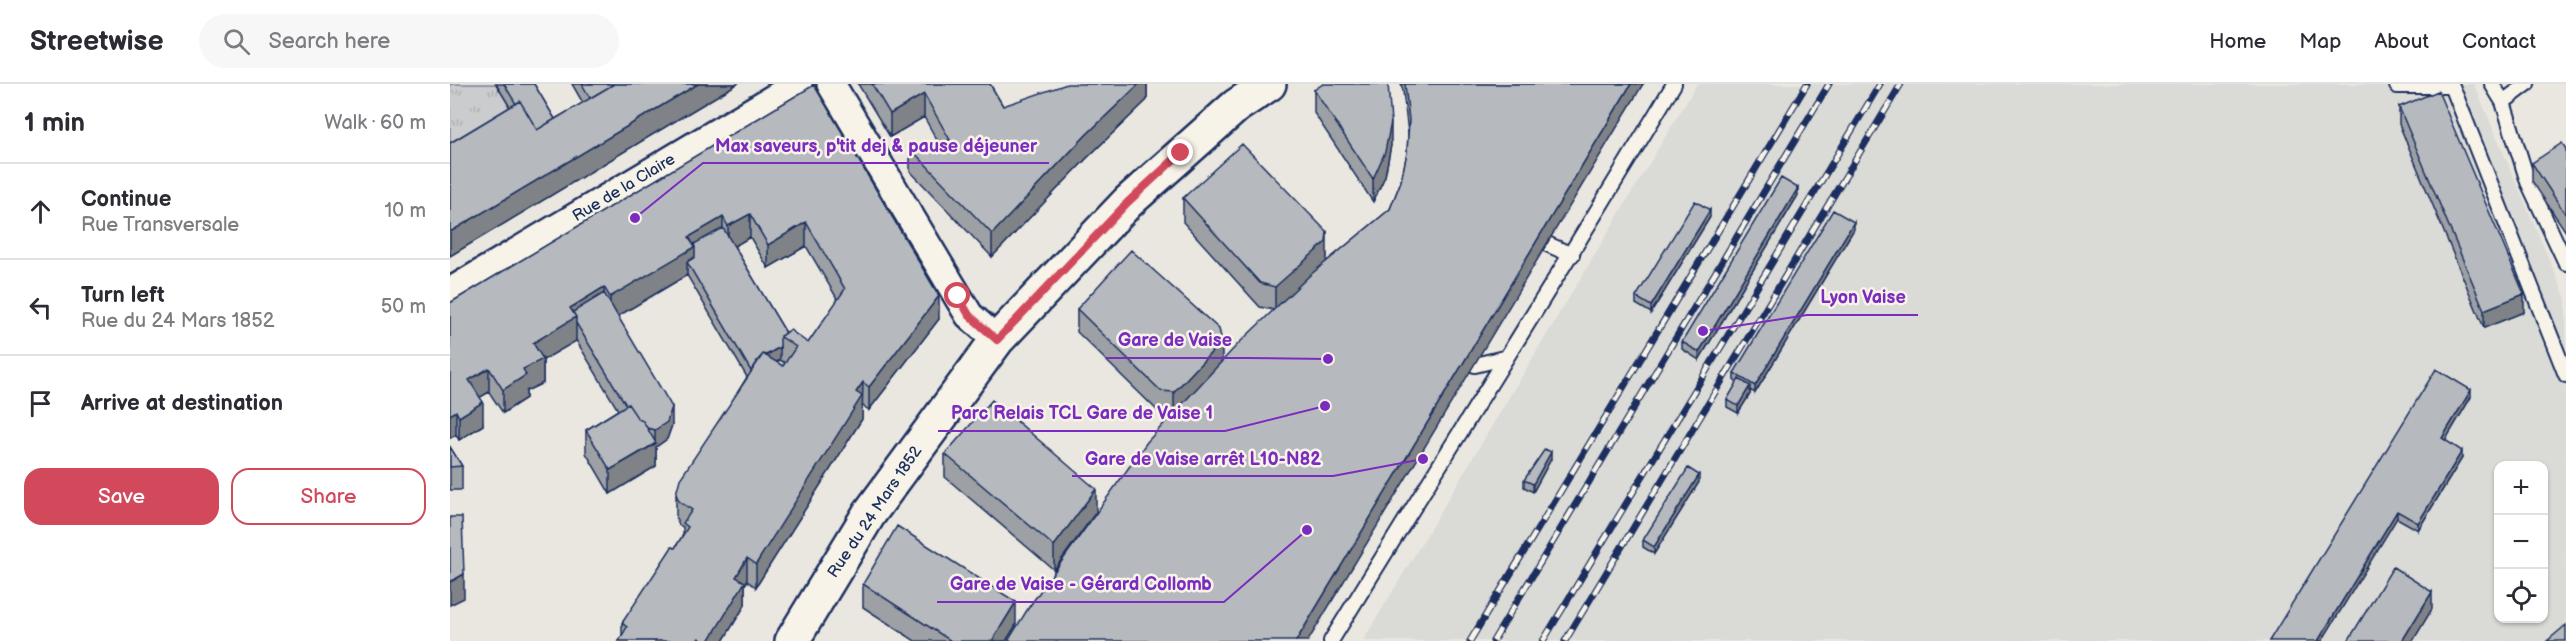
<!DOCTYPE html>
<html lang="en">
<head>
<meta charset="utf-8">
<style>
	:root { --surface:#fff; --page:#f7f7f7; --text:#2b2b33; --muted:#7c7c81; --line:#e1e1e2; --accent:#d1495b }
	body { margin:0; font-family:"Balsamiq Sans",sans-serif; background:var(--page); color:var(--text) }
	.controls { position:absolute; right:18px; bottom:18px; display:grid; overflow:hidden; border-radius:12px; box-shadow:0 2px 4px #0004 }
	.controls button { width:54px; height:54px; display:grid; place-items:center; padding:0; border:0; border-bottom:2px solid var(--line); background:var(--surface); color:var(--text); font:30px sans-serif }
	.stop { position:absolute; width:18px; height:18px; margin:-14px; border:4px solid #d1495b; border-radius:50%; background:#fff }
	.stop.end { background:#d1495b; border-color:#fff; box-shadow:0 2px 6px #0008 }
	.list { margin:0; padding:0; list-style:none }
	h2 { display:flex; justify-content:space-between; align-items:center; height:78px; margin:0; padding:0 24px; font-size:26px }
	h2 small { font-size:20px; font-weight:400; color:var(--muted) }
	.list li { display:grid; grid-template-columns:39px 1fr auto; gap:18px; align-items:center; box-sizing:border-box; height:96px; padding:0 24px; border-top:2px solid var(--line) }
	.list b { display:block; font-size:22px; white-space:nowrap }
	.list p { margin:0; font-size:20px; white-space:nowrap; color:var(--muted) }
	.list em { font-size:20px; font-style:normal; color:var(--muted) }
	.actions { display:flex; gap:12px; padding:18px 24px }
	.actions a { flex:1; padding:14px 0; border:2px solid var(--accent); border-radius:18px; text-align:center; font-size:21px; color:var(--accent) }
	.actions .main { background:var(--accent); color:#fff }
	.icon { flex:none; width:33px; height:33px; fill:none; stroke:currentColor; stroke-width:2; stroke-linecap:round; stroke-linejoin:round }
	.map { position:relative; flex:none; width:2116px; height:557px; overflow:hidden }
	header { display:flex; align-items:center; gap:36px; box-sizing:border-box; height:84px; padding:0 30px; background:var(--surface); border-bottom:2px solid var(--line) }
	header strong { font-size:28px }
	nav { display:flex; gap:33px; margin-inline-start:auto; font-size:21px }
	.search { width:420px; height:54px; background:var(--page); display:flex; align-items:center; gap:15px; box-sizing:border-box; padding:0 21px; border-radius:33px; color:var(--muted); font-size:22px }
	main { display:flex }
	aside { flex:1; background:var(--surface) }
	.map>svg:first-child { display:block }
	.built { fill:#dadad6; fill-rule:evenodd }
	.grass { fill:url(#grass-tufts); stroke:#737e96; stroke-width:1.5 }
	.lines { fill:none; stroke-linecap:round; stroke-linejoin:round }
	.lane-casing { stroke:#1b2f5e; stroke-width:18 }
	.street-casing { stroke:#1b2f5e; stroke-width:32 }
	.secondary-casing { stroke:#1b2f5e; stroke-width:38 }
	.lane { stroke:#f7f3e8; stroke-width:14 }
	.street { stroke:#f7f3e8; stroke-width:27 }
	.secondary { stroke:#f7f3e8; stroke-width:33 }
	.rail-casing { stroke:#1b2f5e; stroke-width:7 }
	.rail { stroke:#f7f3e8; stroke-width:4.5; stroke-dasharray:14; stroke-linecap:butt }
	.wall { fill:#9da0a4; stroke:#1b2f5e; stroke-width:1.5; fill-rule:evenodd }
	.shaded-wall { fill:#7f8286; stroke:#1b2f5e; stroke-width:1.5 }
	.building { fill:#b6babf; stroke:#1b2f5e; stroke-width:1.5 }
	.route { stroke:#d1495b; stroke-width:8 }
	.labels { text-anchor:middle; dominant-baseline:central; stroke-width:5; stroke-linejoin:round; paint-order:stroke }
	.street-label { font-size:16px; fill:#1b2f5e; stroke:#f7f3e8 }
	.leader { fill:none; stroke:#7b2cbf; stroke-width:2 }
	.callout-dot { fill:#7b2cbf; stroke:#f7f3e8; stroke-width:2 }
	.callout-label { font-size:18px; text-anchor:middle; font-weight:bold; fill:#7b2cbf; stroke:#f7f3e8; stroke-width:5; stroke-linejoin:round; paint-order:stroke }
</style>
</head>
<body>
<header>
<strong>Streetwise</strong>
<div class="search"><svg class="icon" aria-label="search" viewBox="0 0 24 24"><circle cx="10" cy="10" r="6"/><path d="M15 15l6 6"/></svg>Search here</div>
<nav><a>Home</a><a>Map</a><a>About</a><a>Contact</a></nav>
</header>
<main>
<aside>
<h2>1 min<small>Walk · 60 m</small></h2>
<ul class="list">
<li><svg class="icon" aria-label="ahead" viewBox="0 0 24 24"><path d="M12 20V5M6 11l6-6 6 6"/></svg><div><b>Continue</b><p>Rue Transversale</p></div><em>10 m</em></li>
<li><svg class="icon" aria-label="left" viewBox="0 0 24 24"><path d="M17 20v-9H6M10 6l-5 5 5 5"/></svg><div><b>Turn left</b><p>Rue du 24 Mars 1852</p></div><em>50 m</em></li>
<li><svg class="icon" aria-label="arrive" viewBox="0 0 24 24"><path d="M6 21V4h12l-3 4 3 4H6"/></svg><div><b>Arrive at destination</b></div></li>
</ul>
<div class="actions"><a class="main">Save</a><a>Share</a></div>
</aside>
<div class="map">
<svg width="2116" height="557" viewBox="0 0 2116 557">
	<defs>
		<pattern id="grass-tufts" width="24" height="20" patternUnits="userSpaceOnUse" patternTransform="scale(1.5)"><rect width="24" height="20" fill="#cbcccd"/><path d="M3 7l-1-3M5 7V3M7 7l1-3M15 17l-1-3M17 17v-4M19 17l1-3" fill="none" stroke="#aeb0b2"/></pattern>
	</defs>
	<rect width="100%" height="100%" fill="#eae7e0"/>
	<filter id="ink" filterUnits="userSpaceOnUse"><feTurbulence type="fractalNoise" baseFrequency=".0167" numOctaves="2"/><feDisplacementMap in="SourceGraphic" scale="12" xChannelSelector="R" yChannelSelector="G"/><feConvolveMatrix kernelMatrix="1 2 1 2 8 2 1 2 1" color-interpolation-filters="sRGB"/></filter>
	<g filter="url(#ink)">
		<path class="built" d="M1247,0H2024L2116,215V557H913ZM2048,382H2094V534H2048Z"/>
		<path class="grass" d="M0,0H46L70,40L0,82Z"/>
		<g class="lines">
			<defs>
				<path id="lane" d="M2042,0L2053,18L2078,98L2116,179
					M1947,2H2002L2116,291
					M2053,18L2077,0
					M1097,160L1122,171
					M1025,281L1054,274
					M881,557C995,371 1112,187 1224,0"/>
				<path id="street" d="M381,0L519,231L547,256
					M0,208L348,0"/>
				<path id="secondary" d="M342,557L419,430L547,256L678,118L786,22L819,0"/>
			</defs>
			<use href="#lane" class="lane-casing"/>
			<use href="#street" class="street-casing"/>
			<use href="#secondary" class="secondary-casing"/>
			<use href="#lane" class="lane"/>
			<use href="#street" class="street"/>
			<use href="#secondary" class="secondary"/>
			<defs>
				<path id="rail" d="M1020,557L1357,0
					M1043,557L1379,0
					M1093,557L1430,0
					M1115,557L1451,0"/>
			</defs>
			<use href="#rail" class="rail-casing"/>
			<use href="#rail" class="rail"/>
		</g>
		<path class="wall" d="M46,0H84L105,35L133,19L122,0H287L0,172V59L60,23Z
			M408,0H540L553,22L697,0V16L636,75L542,173L460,87V64L488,58L474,33L440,53Z
			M951,0H1193L722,331L711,330L627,248V225L772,278L824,226L810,223L733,138V114L877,171L876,178L940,125L951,97L957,69L958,49L953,7Z
			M364,1L489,235L419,326L413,322L412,323V335L306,503L297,497L295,501V521L273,557H169L172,551V539L225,464L233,451V443L229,441L226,433V410L297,293L237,191L168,232L222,341L217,355L206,363V382L160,410L136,369V346L168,326L126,256L93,276V299L76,307V314L53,329L39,308L30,313L33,341L9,356L6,351L0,354V219ZM300,153L318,184L356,162L388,216L358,259L336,249L284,162ZM330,276L335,279L333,282L326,278Z
			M864,6L941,61L935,92L923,118L864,29Z
			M1949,23L2074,228L2034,244L1949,40Z
			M2116,65V148L2082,97V79Z
			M1348,111L1249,276L1232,265V258Z
			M1260,133L1201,229L1186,220V213Z
			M1404,145L1305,309L1300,306V310L1288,329L1277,323V316L1287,299L1284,296V289Z
			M2021,313L1995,356L2012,374L1968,446L1947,434L1819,557Z
			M0,363L12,382V406H0Z
			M495,370L646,428L604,486L495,393Z
			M1101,375L1083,408L1074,403V396Z
			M1249,398L1204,470L1193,463V456Z
			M413,500L566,541L556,557H465L413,523Z"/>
		<path class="shaded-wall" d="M248,0H287L0,172V148Z
			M689,0H697V16L636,75L542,173V150L636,51Z
			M1181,0H1193L858,557H846Z
			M474,10V33L440,53V30Z
			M941,38V61L935,92L923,118V95Z
			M1348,104V111L1249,276V268Z
			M1260,126V133L1201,229V222Z
			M300,130V153L278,166V142Z
			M273,133V157L237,178V191L160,237V213L239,153Z
			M356,138V162L318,184V161Z
			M1404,138V145L1305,309V302Z
			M877,148V171L876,181L825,227V203Z
			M154,203V227L126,239V257L93,276V299L76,307V314L53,329V306L73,285L83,259L120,224Z
			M2074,210V228L2034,244V226Z
			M489,212V235L419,326V303Z
			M772,257V281L724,331V308Z
			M330,263V276L311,287L307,277Z
			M39,284V308L19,320V296Z
			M413,298L412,335L306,503V480L406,308Z
			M1300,302V310L1288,329V322Z
			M2021,306V313L1992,362V354Z
			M33,318V341L9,356V333Z
			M222,323V341L217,355L206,363V382L160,410V386L205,360V346Z
			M6,327V351L0,354V331Z
			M2012,367V374L1968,446V439Z
			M1101,368V375L1083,408V400Z
			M1249,391V398L1204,470V463Z
			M646,405V428L604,486V462Z
			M1947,427V434L1872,557H1868Z
			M297,474V497L295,501V521L273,557H259L286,493Z
			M14,490V514L0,521V498Z
			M1982,508V525L1963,557H1952Z
			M566,518V541L556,557H542Z"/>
		<path class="building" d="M54,0H84L105,35L87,46L70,17L66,20Z
			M132,0H164L140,14Z
			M164,0H248L0,148V59L70,17L87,46Z
			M422,0H540L553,22L617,0H689L636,51L542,150L460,64L500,56L474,10L440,30Z
			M873,0H938L941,38L935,68L923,95L864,6Z
			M955,0H1181L846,557H558L579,523L697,358L788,260L859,192L940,125L951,97L957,69L959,36Z
			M364,1L489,212L419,303L413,298L406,308L412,312L306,480L297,474L286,493L295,498L259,557H253L249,554L247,557H169L177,543L172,539L222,463L225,464L238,443L233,439L242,426L229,417L226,410L230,395L313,270L333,282L346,263L330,252L340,246L358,259L395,205L356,138L318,161L300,130L278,142L273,133L239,153L245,163L160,213L154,203L120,224L126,233L83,259L93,275L73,285L76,291L53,306L39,284L19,296L33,318L9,333L6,327L0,331V219Z
			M1988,7L2074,210L2034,226L1949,23Z
			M2112,59L2116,65V131L2082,79Z
			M792,60L877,148L876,158L825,203L810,199L733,114Z
			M1331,94L1348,104L1249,268L1232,258Z
			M1245,117L1260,126L1201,222L1186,213Z
			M1383,126L1404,138L1305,302L1284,289Z
			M273,144L336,249L330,252V263L316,271L313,270L307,277H308L301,287L237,178L245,173V163L244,160Z
			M681,166L769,245L772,257L724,308L711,307L627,225Z
			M154,209L222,323L217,338L205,346L197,344L193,337L188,335L178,320L176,321L126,239V233L123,228Z
			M1986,285L2021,306L1992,354L2012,367L1968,439L1947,427L1868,557H1819Z
			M1289,295L1300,302L1288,322L1277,316Z
			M542,316L646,405L604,462L495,370Z
			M178,320L188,335L193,337L206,359L160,386L136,346Z
			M0,363L12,382L0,383Z
			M1095,365L1101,368L1083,400L1074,396Z
			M1238,384L1249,391L1204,463L1193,456Z
			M0,433H12L14,490L0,498Z
			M447,442L566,518L542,557H501L413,500Z
			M1943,483L1982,508L1952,557H1898Z
			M2116,541V557H2097Z"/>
	</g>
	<g class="lines" filter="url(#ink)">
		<path class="route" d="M508,212L519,231L547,256L678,118L731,69"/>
	</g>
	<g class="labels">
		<g class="street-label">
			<text transform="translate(174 104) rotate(-31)">Rue de la Claire</text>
			<text transform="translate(425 428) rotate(-56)">Rue du 24 Mars 1852</text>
		</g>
	</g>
	<path class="leader" d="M185 134L253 79H599M1253 247L1357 231H1468M878 275L795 274H656M875 322L775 347H488M973 375L883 392H622M857 446L774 518H487"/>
	<g class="callout-dot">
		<circle cx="185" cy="134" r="6"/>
		<circle cx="1253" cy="247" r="6"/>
		<circle cx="878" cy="275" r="6"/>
		<circle cx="875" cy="322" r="6"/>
		<circle cx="973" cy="375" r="6"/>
		<circle cx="857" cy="446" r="6"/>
	</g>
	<g class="callout-label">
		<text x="426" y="68">Max saveurs, p'tit dej &amp; pause déjeuner</text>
		<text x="1413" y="219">Lyon Vaise</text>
		<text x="725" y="262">Gare de Vaise</text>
		<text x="632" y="335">Parc Relais TCL Gare de Vaise 1</text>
		<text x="753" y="381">Gare de Vaise arrêt L10-N82</text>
		<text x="631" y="506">Gare de Vaise - Gérard Collomb</text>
	</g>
</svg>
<div class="controls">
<button>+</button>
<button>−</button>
<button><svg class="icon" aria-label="locate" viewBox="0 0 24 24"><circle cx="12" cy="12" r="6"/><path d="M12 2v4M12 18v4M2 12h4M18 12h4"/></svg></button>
</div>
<div class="stop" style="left:508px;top:212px"></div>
<div class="stop end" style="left:731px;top:69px"></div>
</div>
</main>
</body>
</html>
